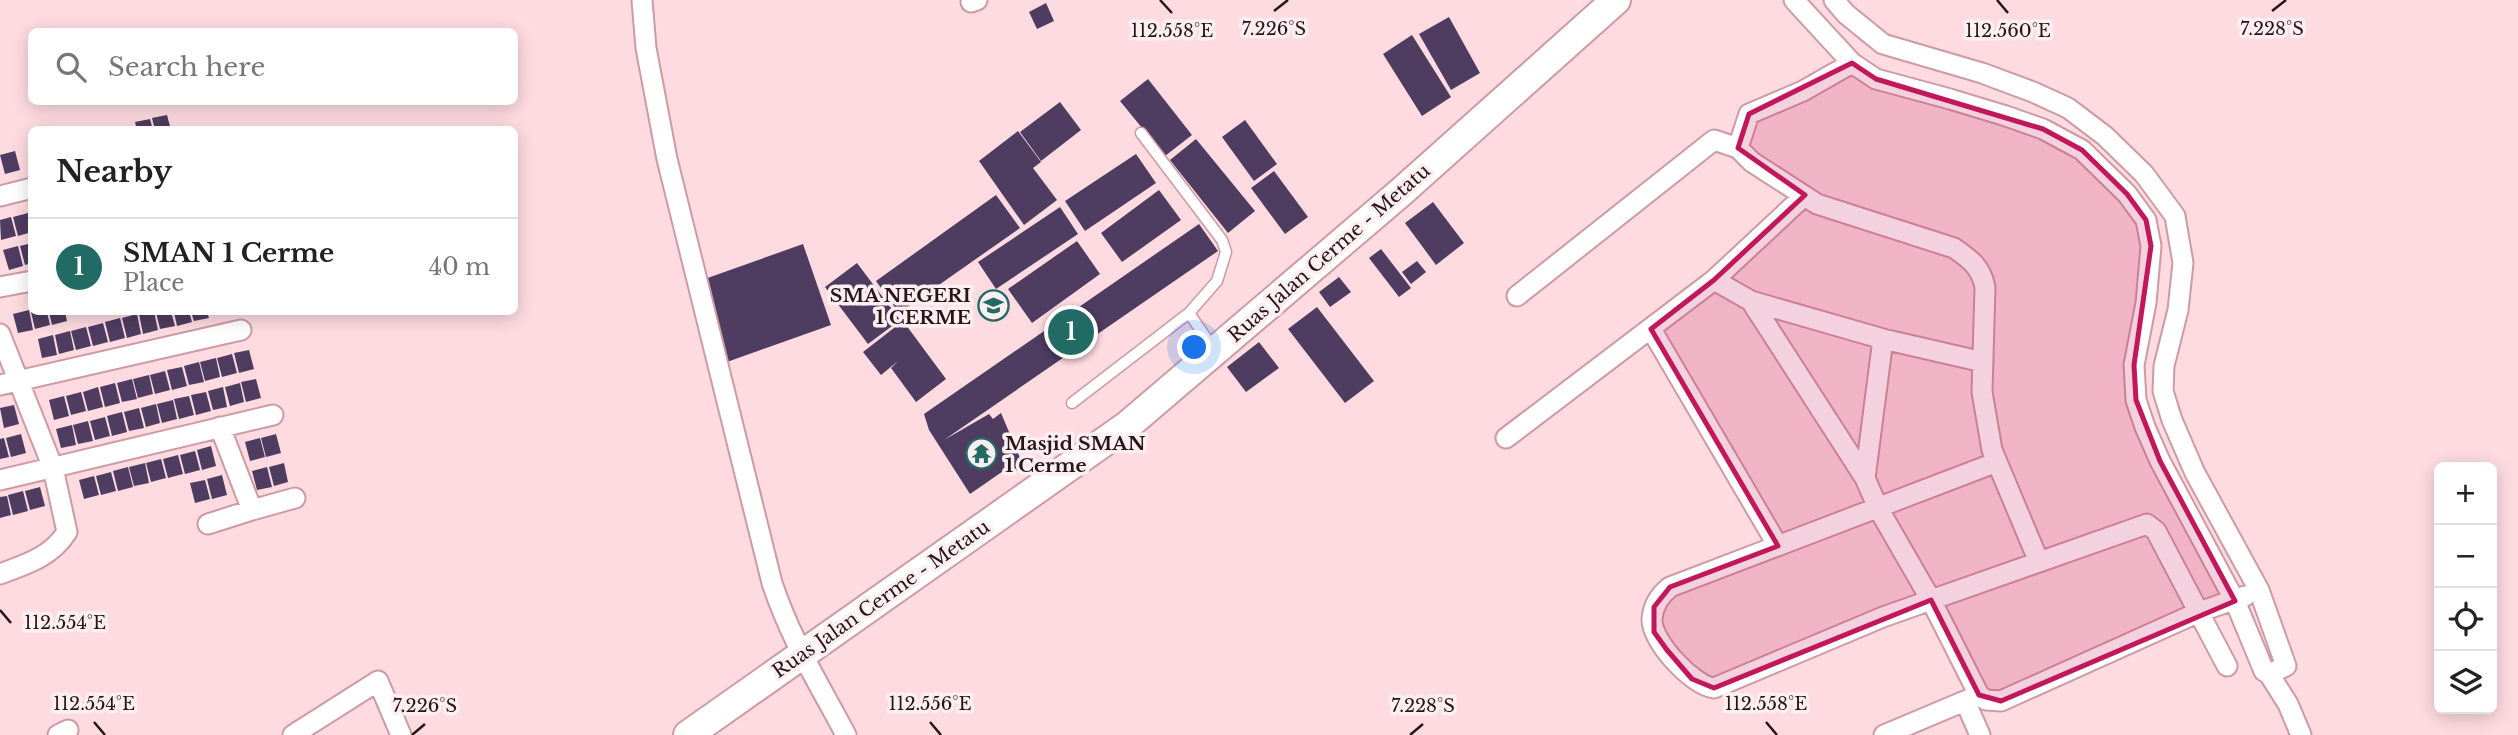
<!DOCTYPE html>
<html lang="en">
<head>
<meta charset="utf-8">
<style>
	:root { --surface:#fff; --page:#f6f6f6; --text:#222; --muted:#767676; --line:#e0e0e0; --accent:#216b64 }
	body { margin:0; font-family:"Libre Baskerville",serif; background:var(--page); color:var(--text) }
	.controls { position:absolute; right:21px; bottom:21px; display:grid; overflow:hidden; border-radius:10px; box-shadow:0 4px 18px #0003 }
	.controls button { width:63px; height:63px; display:grid; place-items:center; padding:0; border:0; border-bottom:2px solid var(--line); background:var(--surface); color:var(--text); font:35px sans-serif }
	.you { position:absolute; left:1195px; top:348px; width:24px; height:24px; margin:-18px; border:5px solid #fff; border-radius:50%; background:#1a73e8; box-shadow:0 0 0 10px #1a73e833 }
	.badge { display:grid; place-items:center; width:46px; height:46px; border-radius:50%; background:var(--accent); color:#fff; font-size:23px; font-weight:700 }
	.pin { position:absolute; translate:-50% -50%; border:4px solid #fff; box-shadow:0 2px 7px #0006 }
	.list { margin:0; padding:0; list-style:none }
	h2 { display:flex; justify-content:space-between; align-items:center; height:91px; margin:0; padding:0 28px; font-size:30px }
	h2 small { font-size:23px; font-weight:400; color:var(--muted) }
	.list li { display:grid; grid-template-columns:46px 1fr auto; gap:21px; align-items:center; box-sizing:border-box; height:98px; padding:0 28px; border-top:2px solid var(--line) }
	.list b { display:block; font-size:26px; white-space:nowrap }
	.list p { margin:0; font-size:23px; white-space:nowrap; color:var(--muted) }
	.list em { font-size:23px; font-style:normal; color:var(--muted) }
	.icon { flex:none; width:38px; height:38px; fill:none; stroke:currentColor; stroke-width:2; stroke-linecap:round; stroke-linejoin:round }
	.map { position:relative; flex:none; width:2518px; height:735px; overflow:hidden }
	.search { position:absolute; background:var(--surface); box-shadow:0 4px 18px #0003; left:28px; top:28px; width:490px; height:77px; display:flex; align-items:center; gap:18px; box-sizing:border-box; padding:0 24px; border-radius:10px; color:var(--muted); font-size:26px }
	.panel { position:absolute; background:var(--surface); box-shadow:0 4px 18px #0003; left:28px; top:126px; width:490px; height:189px; border-radius:10px }
	.map>svg:first-child { display:block }
	.building { fill:#4f3c61 }
	.lines { fill:none; stroke-linecap:round; stroke-linejoin:round }
	.service-casing { stroke:#ce9aa4; stroke-width:13 }
	.minor-casing { stroke:#ce9aa4; stroke-width:23 }
	.secondary-casing { stroke:#ce9aa4; stroke-width:32 }
	.service { stroke:#fff; stroke-width:10 }
	.minor { stroke:#fff; stroke-width:19 }
	.secondary { stroke:#fff; stroke-width:28 }
	.marked { fill:#c2185b; fill-opacity:0.2; stroke:#c2185b; stroke-width:5; stroke-linejoin:round }
	.ticks { fill:none; stroke:#281519; stroke-width:2.5 }
	.labels { text-anchor:middle; dominant-baseline:central; stroke-width:7; stroke-linejoin:round; paint-order:stroke }
	.street-label { font-size:19px; fill:#281519; stroke:#fbeff1 }
	.poi-label { font-size:19px; font-weight:bold; fill:#281519; stroke:#fbeff1; text-anchor:end }
	.ticks-label { font-size:18px; text-anchor:middle; fill:#281519; stroke:#fbeff1; stroke-width:7; stroke-linejoin:round; paint-order:stroke }
</style>
</head>
<body>
<div class="map">
<svg width="2518" height="735" viewBox="0 0 2518 735">
	<rect width="100%" height="100%" fill="#fddbe1"/>
	<path class="building" d="M1046,3L1054,21L1037,29L1029,12Z
		M1449,17L1480,73L1451,90L1419,34Z
		M1412,35L1451,97L1422,116L1383,54Z
		M1148,79L1192,135L1165,156L1120,101Z
		M1060,102L1081,130L1041,161L1020,132Z
		M167,115L171,130H155L152,118Z
		M150,119L153,130H137L135,122Z
		M1245,120L1277,164L1254,181L1222,137Z
		M1018,131L1041,162L1033,168L1057,200L1024,225L979,161Z
		M1196,139L1255,211L1228,233L1170,160Z
		M15,151L20,170L5,174L0,155Z
		M1136,154L1156,183L1085,231L1065,201Z
		M1274,171L1308,217L1285,234L1251,188Z
		M1159,190L1181,220L1122,262L1101,233Z
		M996,195L1020,228L899,313L876,281Z
		M1433,202L1464,243L1436,265L1405,223Z
		M1060,207L1078,234L996,289L978,262Z
		M28,213L32,232L18,236L13,217Z
		M11,217L16,236L1,240L0,220Z
		M1199,224L1218,251L944,440L989,414L993,419L1001,413L1023,465L1014,472L1012,465L970,494L929,430L924,414Z
		M1077,241L1100,274L1032,323L1008,289Z
		M32,243V263L25,265L20,246Z
		M803,244L831,325L727,362L699,281Z
		M18,246L23,266L9,270L3,250Z
		M1381,249L1411,288L1399,297L1369,258Z
		M1417,261L1426,272L1411,284L1402,272Z
		M857,263L900,320L868,344L825,287Z
		M1339,277L1351,292L1330,307L1319,292Z
		M1317,307L1374,381L1345,403L1288,329Z
		M29,310L33,330L18,333L13,314Z
		M31,312H47L50,325L35,329Z
		M49,312H65L67,321L52,325Z
		M154,312L158,330L143,334L139,314Z
		M156,312H171L175,326L160,329Z
		M174,312H189L192,322L177,326Z
		M191,312H207L209,318L194,321Z
		M137,314L141,334L127,338L122,318Z
		M120,318L125,338L110,342L105,322Z
		M903,321L946,379L916,402L891,368L898,361L881,375L863,352Z
		M103,323L108,342L93,346L88,327Z
		M86,327L91,346L76,350L71,331Z
		M70,331L74,350L59,354L55,335Z
		M53,335L57,355L42,358L38,339Z
		M1259,342L1279,368L1246,392L1227,367Z
		M249,350L254,369L239,373L234,353Z
		M232,354L237,373L222,377L217,358Z
		M216,358L220,377L205,381L200,362Z
		M199,362L204,382L189,385L184,366Z
		M182,367L187,386L172,390L167,370Z
		M165,371L170,390L155,394L150,375Z
		M149,375L153,394L138,398L133,379Z
		M132,379L137,399L122,402L117,383Z
		M256,379L261,398L246,402L241,382Z
		M115,383L120,403L105,407L100,387Z
		M240,383L244,402L230,406L225,387Z
		M98,387L103,407L88,411L83,392Z
		M223,387L227,407L213,410L208,391Z
		M81,392L86,411L71,415L66,396Z
		M206,392L211,411L196,415L191,395Z
		M64,396L69,416L54,420L49,400Z
		M189,396L194,415L179,419L174,399Z
		M173,400L177,419L162,423L157,404Z
		M156,404L160,423L146,427L141,408Z
		M14,405L19,424L4,428L0,408Z
		M139,408L144,428L129,431L124,412Z
		M122,412L127,432L112,436L107,416Z
		M105,417L110,436L95,440L90,421Z
		M88,421L93,441L78,444L73,425Z
		M72,425L76,445L61,448L56,429Z
		M21,434L26,453L11,457L6,438Z
		M276,434L281,453L266,457L261,438Z
		M4,438L9,457L0,459V439Z
		M260,438L265,457L250,461L245,442Z
		M211,446L216,466L202,470L197,450Z
		M195,451L200,470L185,474L180,455Z
		M178,455L183,474L168,478L163,459Z
		M161,459L166,478L151,482L146,463Z
		M145,463L149,483L134,486L129,467Z
		M284,463L288,482L274,486L269,467Z
		M128,467L133,487L118,491L113,471Z
		M267,467L272,487L257,490L252,471Z
		M111,472L116,491L101,495L96,476Z
		M222,475L227,495L212,499L207,479Z
		M94,476L99,495L84,499L79,480Z
		M205,480L210,499L195,503L190,483Z
		M40,487L45,506L30,510L25,491Z
		M23,491L28,511L13,515L8,495Z
		M7,496L11,515L0,518V497Z"/>
	<g class="lines">
		<defs>
			<path id="service" d="M1189,313L1213,348
				M1072,403L1189,313L1217,281L1226,252L1222,240L1141,133"/>
			<path id="minor" d="M642,0L646,48L667,159L772,583C791,640 818,682 846,735
				M1794,0L1852,63L1876,79L1950,99L2006,116L2043,129L2082,150L2127,194L2146,220L2151,246L2146,303L2134,365L2136,400L2145,427L2160,461L2235,601L2264,671L2269,674L2286,666L2259,590L2195,473L2172,420L2163,391L2164,366L2178,310L2183,263L2175,216L2144,174L2105,136L2068,108L2033,92L1982,73L1883,44L1846,14L1834,0
				M971,2L977,0
				M1852,63L1803,91L1749,114L1738,148L1752,162L1817,204L1954,248C1970,259 1981,267 1985,287L1982,392L1992,450L2039,562
				M0,196L32,188
				M1804,196L1714,280L1751,301L1865,478L1878,508L1931,600L1883,617L1714,688C1693,686 1651,641 1652,619C1653,605 1660,595 1670,587L1997,462
				M0,287L32,281
				M1517,296L1714,140L1738,148
				M1751,301L1883,339L1983,362
				M1651,329L1778,546
				M0,334L53,468L67,532C51,557 27,564 0,574
				M0,385L241,330
				M1506,438L1714,280
				M1865,478L1883,339
				M0,480L273,415
				M252,510L295,498
				M208,524L252,510L220,427
				M2227,666L2156,531L2147,524L1931,600L1979,695L1986,700L2001,701L2199,612L2245,596
				M2269,674L2288,704L2301,735
				M1965,701L1980,735
				M58,735L68,730
				M293,735L378,681L401,735
				M1884,735L1979,695"/>
			<path id="secondary" d="M688,735L1128,425L1400,193L1616,0"/>
		</defs>
		<use href="#service" class="service-casing"/>
		<use href="#minor" class="minor-casing"/>
		<use href="#secondary" class="secondary-casing"/>
		<use href="#service" class="service"/>
		<use href="#minor" class="minor"/>
		<use href="#secondary" class="secondary"/>
	</g>
	<path class="marked" d="M1852,63L1876,79L2043,129L2082,150L2127,194L2146,220L2151,246L2134,365L2136,400L2160,461L2235,601L2001,701L1979,695L1931,600L1714,688L1692,679L1667,650L1654,632V607L1670,587L1778,546L1651,329L1714,280L1805,195L1738,148L1749,114Z"/>
	<path class="ticks" d="M1160,0L1172,13M1997,0L2008,13M1274,11L1288,0M2272,11L2286,0M0,610L11,623M94,722L105,735M930,722L941,735M1766,722L1777,735M412,735L425,724M1410,735L1423,724"/>
	<defs>
		<symbol id="school-ring" viewBox="-11 -11 22 22"><circle r="9.5" fill="#fbeff1" stroke="#216b64" stroke-width="1.5"/><path d="M0-5L7-2L0 1L-7-2ZM-4 1L0 2.5L4 1V4Q0 6-4 4Z" fill="#216b64"/></symbol>
		<symbol id="temple-ring" viewBox="-11 -11 22 22"><circle r="9.5" fill="#fbeff1" stroke="#216b64" stroke-width="1.5"/><path d="M0-6L5-2H3V0L6.5 2.5H4V6H1.5V3h-3V6H-4V2.5H-6.5L-3 0V-2H-5Z" fill="#216b64"/></symbol>
	</defs>
	<g fill-rule="evenodd">
		<use href="#school-ring" x="976" y="288" width="35" height="35"/>
		<use href="#temple-ring" x="964" y="436" width="35" height="35"/>
	</g>
	<g class="labels">
		<g class="street-label">
			<text transform="translate(1329 253) rotate(-41)">Ruas Jalan Cerme - Metatu</text>
			<text transform="translate(881 599) rotate(-35)">Ruas Jalan Cerme - Metatu</text>
		</g>
		<g class="poi-label">
			<text x="971" y="295">SMA NEGERI<tspan x="971" dy="22">1 CERME</tspan></text>
			<text x="1005" y="443" text-anchor="start">Masjid SMAN<tspan x="1005" dy="22">1 Cerme</tspan></text>
		</g>
	</g>
	<g class="ticks-label">
		<text x="1274" y="35">7.226°S</text>
		<text x="2272" y="35">7.228°S</text>
		<text x="1172" y="37">112.558°E</text>
		<text x="2008" y="37">112.560°E</text>
		<text x="65" y="629">112.554°E</text>
		<text x="94" y="710">112.554°E</text>
		<text x="930" y="710">112.556°E</text>
		<text x="1766" y="710">112.558°E</text>
		<text x="425" y="712">7.226°S</text>
		<text x="1423" y="712">7.228°S</text>
	</g>
</svg>
<div class="controls">
<button>+</button>
<button>−</button>
<button><svg class="icon" aria-label="locate" viewBox="0 0 24 24"><circle cx="12" cy="12" r="6"/><path d="M12 2v4M12 18v4M2 12h4M18 12h4"/></svg></button>
<button><svg class="icon" aria-label="layers" viewBox="0 0 24 24"><path d="M12 4l9 5-9 5-9-5zM3 14l9 5 9-5"/></svg></button>
</div>
<div class="you"></div>
<div class="pin badge" style="left:1071px;top:332px">1</div>
<div class="search"><svg class="icon" aria-label="search" viewBox="0 0 24 24"><circle cx="10" cy="10" r="6"/><path d="M15 15l6 6"/></svg>Search here</div>
<section class="panel">
<h2>Nearby<small></small></h2>
<ul class="list">
<li><span class="badge">1</span><div><b>SMAN 1 Cerme</b><p>Place</p></div><em>40 m</em></li>
</ul>
</section>
</div>
</body>
</html>
